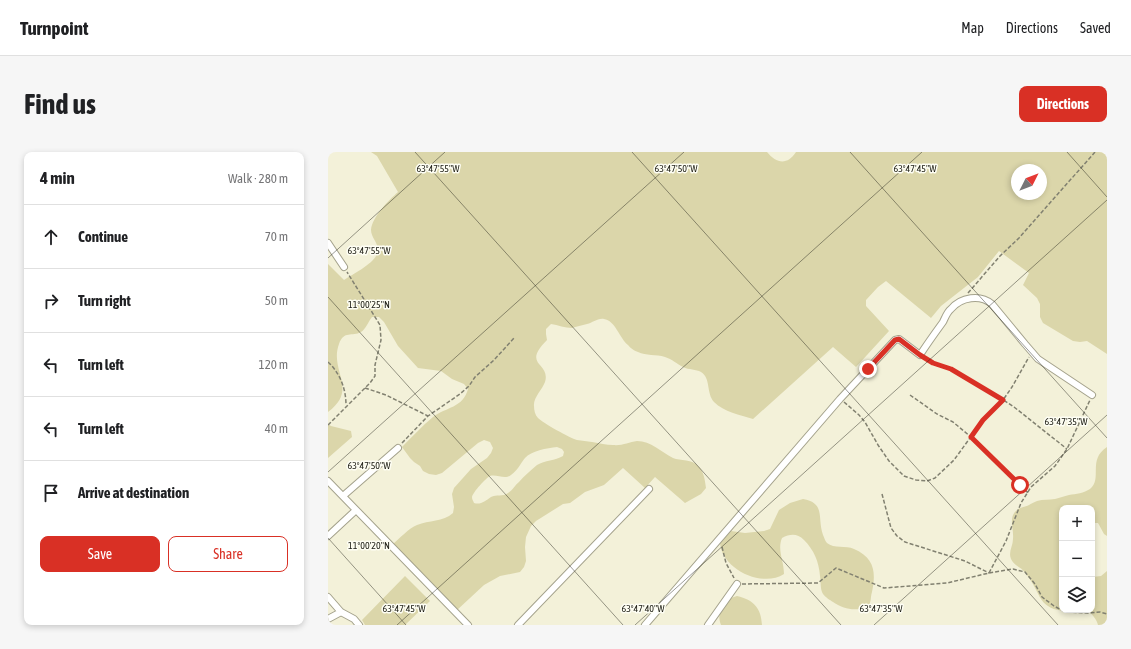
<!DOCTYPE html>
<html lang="en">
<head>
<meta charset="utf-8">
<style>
	:root { --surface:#fff; --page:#f6f6f6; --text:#202124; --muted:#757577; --line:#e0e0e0; --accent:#d93025 }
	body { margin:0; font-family:"Asap Condensed",sans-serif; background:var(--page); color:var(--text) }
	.controls { position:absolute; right:12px; bottom:12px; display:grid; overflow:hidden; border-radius:8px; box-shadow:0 2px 6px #0003 }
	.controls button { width:36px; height:36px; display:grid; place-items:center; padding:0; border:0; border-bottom:1px solid var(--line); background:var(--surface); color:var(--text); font:20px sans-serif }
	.compass { position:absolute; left:683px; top:12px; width:36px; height:36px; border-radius:50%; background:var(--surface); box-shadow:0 2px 6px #0003; rotate:48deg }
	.stop { position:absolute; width:12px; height:12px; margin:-9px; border:3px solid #d93025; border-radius:50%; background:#fff }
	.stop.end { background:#d93025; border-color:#fff; box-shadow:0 1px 4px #0008 }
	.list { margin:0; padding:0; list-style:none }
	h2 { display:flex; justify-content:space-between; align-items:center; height:52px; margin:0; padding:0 16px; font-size:17px }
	h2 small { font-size:13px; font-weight:400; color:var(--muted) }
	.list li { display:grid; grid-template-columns:26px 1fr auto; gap:12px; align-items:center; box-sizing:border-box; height:64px; padding:0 16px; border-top:1px solid var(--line) }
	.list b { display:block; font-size:15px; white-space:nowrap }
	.list em { font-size:13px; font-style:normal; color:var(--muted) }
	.actions { display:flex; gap:8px; padding:12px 16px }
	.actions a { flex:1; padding:9px 0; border:1px solid var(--accent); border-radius:8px; text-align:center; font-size:14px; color:var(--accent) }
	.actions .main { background:var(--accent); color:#fff }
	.icon { flex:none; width:22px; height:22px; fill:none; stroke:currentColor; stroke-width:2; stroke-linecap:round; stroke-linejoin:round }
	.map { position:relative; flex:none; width:779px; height:473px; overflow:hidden; border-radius:8px }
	header { display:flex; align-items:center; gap:24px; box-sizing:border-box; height:56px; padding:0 20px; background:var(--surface); border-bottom:1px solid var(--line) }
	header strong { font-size:19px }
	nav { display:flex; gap:22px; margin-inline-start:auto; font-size:14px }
	.intro { display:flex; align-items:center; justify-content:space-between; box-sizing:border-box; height:96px; padding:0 24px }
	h1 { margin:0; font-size:28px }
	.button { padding:10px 18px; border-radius:8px; background:var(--accent); color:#fff; font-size:14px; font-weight:700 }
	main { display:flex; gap:24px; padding:0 24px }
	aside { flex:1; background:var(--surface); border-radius:8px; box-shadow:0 2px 6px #0003 }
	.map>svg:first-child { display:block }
	.green { fill:#dbd6aa; fill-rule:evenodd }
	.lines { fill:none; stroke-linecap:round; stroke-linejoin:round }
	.street-casing { stroke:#a4a28c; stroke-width:8 }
	.path { stroke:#818070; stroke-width:1.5; stroke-dasharray:4 2; stroke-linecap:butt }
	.street { stroke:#fff; stroke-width:6 }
	.route { stroke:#d93025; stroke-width:5 }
	.ticks { fill:none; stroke:#212118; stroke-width:1; stroke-opacity:0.45 }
	.ticks-label { font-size:10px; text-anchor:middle; fill:#212118; stroke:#fefef4; stroke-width:3; stroke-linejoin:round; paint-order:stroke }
</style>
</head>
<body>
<header>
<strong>Turnpoint</strong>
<nav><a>Map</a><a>Directions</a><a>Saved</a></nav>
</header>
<div class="intro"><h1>Find us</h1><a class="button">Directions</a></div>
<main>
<aside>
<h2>4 min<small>Walk · 280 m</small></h2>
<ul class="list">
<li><svg class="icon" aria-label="ahead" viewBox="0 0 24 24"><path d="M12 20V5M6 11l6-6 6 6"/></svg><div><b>Continue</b></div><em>70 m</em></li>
<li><svg class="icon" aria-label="right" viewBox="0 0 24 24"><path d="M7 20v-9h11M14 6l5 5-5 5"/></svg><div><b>Turn right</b></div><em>50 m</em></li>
<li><svg class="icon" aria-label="left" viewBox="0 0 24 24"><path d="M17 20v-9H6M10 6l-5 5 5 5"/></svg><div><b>Turn left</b></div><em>120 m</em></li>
<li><svg class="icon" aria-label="left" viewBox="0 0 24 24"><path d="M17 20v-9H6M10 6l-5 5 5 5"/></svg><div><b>Turn left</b></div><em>40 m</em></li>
<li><svg class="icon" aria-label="arrive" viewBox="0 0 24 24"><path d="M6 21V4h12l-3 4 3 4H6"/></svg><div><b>Arrive at destination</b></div></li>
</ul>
<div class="actions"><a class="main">Save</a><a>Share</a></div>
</aside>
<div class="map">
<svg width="779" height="473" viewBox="0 0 779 473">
	<rect width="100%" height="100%" fill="#f3f1d9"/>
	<path class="green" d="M43,0H439C448,11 459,14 468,0H779V202L759,189L752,190L745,189L715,171L712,165V152L709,146L695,133L701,121L671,99L650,125L613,154L603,166L558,129L550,135L538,148V154L561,179L528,215L505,195L425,267C412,263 396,260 386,250C378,241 383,226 373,220C368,217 361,218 355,215C349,212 344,207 337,205C328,202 318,204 310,200C307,199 302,196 300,193C292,187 287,168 276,167C269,166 265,171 259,172C254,173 248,175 244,176C237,176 230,173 223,172L218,177V182L219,188C193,214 223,210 217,230C214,238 205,246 206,254C206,258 207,263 210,266C215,271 242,286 249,288C254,289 259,289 264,290C272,291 278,293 285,293C294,294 301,290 309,289C323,289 333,300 345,306C352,309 365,307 370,314C376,319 377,329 378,336L373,342L357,351L327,325L317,336L295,316L276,333L257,340L242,351L235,352L208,369L203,374L198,385L197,395L198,409L196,415L192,420L172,424L156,433L128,459L64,393C71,387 81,376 89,373C101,368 115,370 125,361L126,355L124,342L126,336L143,317L159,306L163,301L165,296L162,290L156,288L150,291L114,321L108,323L101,322L95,319L92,314L86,310L82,306L74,295C84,285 94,274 105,265C118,255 135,256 140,237L136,232L124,227L113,219L90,216L70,194L56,170L51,165H44C40,170 38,177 33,180C24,185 16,178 11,192C1,219 31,237 0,260V112L16,128C24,123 44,112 48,104C54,93 43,87 43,78C44,65 61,48 70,40L49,4ZM689,18H713V42H689ZM229,295L234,297L236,300L235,304C227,309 217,308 209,313C203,318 196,324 191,330C187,333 185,338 180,341C175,345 168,342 163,345C157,349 153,353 146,351C145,348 144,348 144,345C145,340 158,326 162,324C169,322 177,328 183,323C190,318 192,312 197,306C203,299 219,296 229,295Z
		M0,272L3,274L23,279L24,285L0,306Z
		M779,295V384L776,382L770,371H764V356H734V406L731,415L734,417V458H764V425L773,424L779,419V473H770C769,468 764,461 759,459C755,458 750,459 747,459C738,459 727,459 720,454C713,450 710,441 706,434C704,430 701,426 698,422C694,415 686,414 683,407C680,400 685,394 685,387C686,377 680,365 689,358C692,355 697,355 701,353C703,352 706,350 709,349C715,347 721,348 727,347C732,346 736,344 741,343C748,342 756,341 762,337C775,327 759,308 779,295Z
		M475,347C498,351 489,366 495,383C496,385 497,389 499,391C506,397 518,393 526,397C547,406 548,421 544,440C542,447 544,448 540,455C527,459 517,458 505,450C502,448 497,445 495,442C492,437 493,430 492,424C491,410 486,398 476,388C469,381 462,382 454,386C449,398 456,409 456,422C433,437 390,415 392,387L397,382L403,379L417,381L436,379L442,377L451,358L462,351Z
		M77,424L102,449L77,473H37L34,468Z
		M409,444C426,448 433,456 434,473H393C388,460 395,455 403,446Z"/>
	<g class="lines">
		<defs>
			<path id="street" d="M0,91L16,115
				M0,329L140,473
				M15,344L70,296
				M0,384L28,358
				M0,445L13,460L26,467L31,473
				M0,467L13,460
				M190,473L321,337
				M317,473L512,247L567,188L571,187L592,203C599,192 607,181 615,170C617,166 619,160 623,157C633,145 652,142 664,152L697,192L710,207L764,243
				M380,473L409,432"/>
		</defs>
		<use href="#street" class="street-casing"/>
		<path class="path" d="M640,141L672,104L691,86L767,0
			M597,206L605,211L623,217L662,239L686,255L739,297
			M0,210C12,221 18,237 18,253
			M37,236L58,243L100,264
			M582,243L609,262L625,270L643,285L700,341
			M516,250L531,263L537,270L550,293L561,309L576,324L588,328L599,329L607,326L626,308L655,268L675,248L684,235L701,205
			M0,273L42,231L47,224V213L53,188L52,173L19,120
			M74,291L100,264L132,242L141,234L147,225L166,208L187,185
			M554,342L563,376L569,384L577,390L637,409L661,421
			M394,395L398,411L406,426
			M661,421L678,389L693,351L703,335L727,314L739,297L762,248
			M414,432L490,431L508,416L556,436L619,431L661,421L685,417L697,420L707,432L714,445L726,454L737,460L760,461L772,460L779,462"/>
		<use href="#street" class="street"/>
	</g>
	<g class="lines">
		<path class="route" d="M540,217L567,188L571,187L592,203L605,211L623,217L675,248L655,268L643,285L692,333"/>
	</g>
	<path class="ticks" d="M87,0L513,473M304,0L730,473M522,0L779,286M739,0L779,45M0,106L117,0M0,145L295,473M0,320L356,0M0,386L78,473M69,473L594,0M307,473L779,48M546,473L779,263"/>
	<g class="ticks-label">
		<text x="348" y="20">63°47'50"W</text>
		<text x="110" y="20">63°47'55"W</text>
		<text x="587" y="20">63°47'45"W</text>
		<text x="41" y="102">63°47'55"W</text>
		<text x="41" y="156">11°00'25"N</text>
		<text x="738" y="273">63°47'35"W</text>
		<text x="41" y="317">63°47'50"W</text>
		<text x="41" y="397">11°00'20"N</text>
		<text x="76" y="460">63°47'45"W</text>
		<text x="315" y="460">63°47'40"W</text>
		<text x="553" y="460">63°47'35"W</text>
	</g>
</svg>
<div class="controls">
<button>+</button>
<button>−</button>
<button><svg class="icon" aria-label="layers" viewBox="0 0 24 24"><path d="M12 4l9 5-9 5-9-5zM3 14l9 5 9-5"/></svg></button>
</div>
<svg class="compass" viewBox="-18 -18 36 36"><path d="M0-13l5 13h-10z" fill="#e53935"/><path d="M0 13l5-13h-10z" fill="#757577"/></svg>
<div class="stop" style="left:692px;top:333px"></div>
<div class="stop end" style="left:540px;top:217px"></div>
</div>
</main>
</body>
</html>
